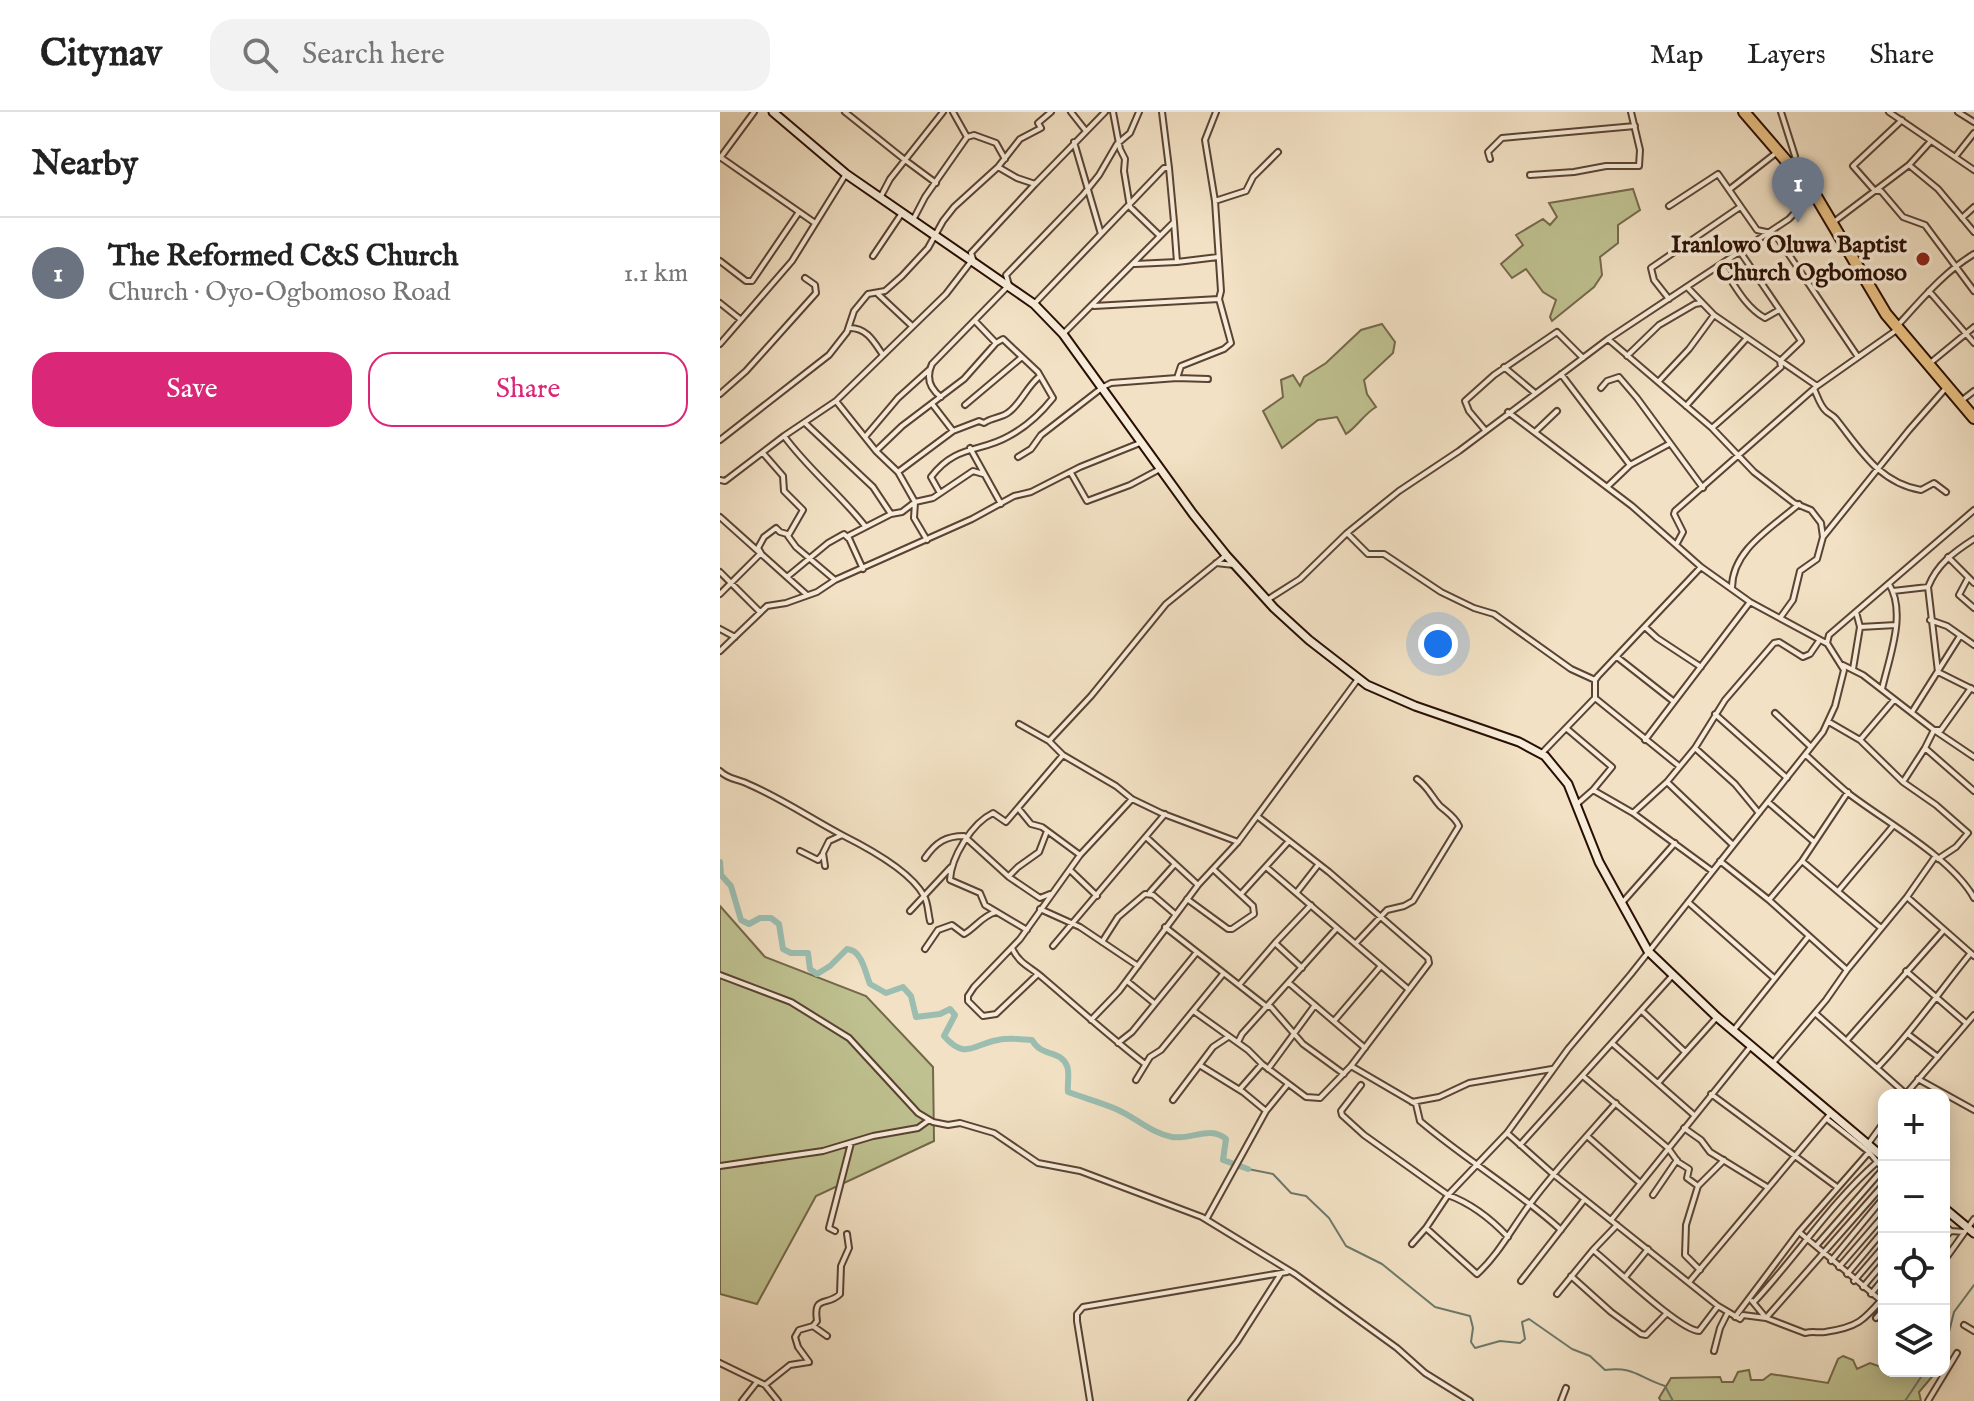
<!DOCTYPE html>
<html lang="en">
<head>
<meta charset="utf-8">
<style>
	:root { --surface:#fff; --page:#f2f2f2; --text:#222; --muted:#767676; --line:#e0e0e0; --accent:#db2777 }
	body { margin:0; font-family:"IM FELL English",serif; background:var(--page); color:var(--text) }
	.controls { position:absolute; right:24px; bottom:24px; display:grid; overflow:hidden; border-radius:16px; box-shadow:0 4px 20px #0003 }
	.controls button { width:72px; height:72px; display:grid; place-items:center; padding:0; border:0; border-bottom:2px solid var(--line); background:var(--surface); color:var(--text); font:40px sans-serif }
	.you { position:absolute; left:718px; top:532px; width:28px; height:28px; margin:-20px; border:6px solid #fff; border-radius:50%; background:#1a73e8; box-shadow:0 0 0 12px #1a73e833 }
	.badge { display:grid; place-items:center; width:52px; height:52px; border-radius:50%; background:var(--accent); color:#fff; font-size:26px; font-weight:700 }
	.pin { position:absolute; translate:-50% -66px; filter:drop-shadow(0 2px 4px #0008) }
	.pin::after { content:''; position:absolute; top:42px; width:28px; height:24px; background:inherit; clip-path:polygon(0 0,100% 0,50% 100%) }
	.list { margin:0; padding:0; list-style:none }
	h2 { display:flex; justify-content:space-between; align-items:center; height:104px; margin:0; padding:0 32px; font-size:34px }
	h2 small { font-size:26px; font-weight:400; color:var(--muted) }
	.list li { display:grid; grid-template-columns:52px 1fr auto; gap:24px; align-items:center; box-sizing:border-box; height:112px; padding:0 32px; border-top:2px solid var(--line) }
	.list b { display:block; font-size:30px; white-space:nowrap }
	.list p { margin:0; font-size:26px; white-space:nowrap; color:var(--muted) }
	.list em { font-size:26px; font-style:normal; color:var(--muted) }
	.actions { display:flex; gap:16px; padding:24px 32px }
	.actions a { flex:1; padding:18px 0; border:2px solid var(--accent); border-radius:24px; text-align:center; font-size:28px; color:var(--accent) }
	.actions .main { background:var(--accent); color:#fff }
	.icon { flex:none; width:44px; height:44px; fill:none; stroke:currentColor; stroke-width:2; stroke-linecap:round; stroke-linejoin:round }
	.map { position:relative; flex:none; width:1254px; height:1289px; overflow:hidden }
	header { display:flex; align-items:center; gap:48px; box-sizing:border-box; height:112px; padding:0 40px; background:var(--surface); border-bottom:2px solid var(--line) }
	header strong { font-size:38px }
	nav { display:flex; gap:44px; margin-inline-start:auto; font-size:28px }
	.search { width:560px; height:72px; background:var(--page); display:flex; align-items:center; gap:20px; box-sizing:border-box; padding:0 28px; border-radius:24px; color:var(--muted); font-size:30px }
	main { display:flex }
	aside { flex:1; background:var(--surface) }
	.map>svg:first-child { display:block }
	.green { fill:#bfc190; stroke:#74684a; stroke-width:2 }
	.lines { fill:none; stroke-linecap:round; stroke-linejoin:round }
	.stream { stroke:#6d786b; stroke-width:2 }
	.river { stroke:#9bbeb1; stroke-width:6 }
	.street-casing { stroke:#5b4333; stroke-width:8 }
	.secondary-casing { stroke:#290e03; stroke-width:11 }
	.highway-casing { stroke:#290e03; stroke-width:14 }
	.street { stroke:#f7ecd9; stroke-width:4 }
	.secondary { stroke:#f7ecd9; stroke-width:7 }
	.highway { stroke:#e9c082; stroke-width:10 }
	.poi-dot { fill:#8f2418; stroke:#f7ecd9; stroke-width:3 }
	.labels { text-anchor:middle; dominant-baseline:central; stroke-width:7; stroke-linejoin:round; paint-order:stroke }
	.poi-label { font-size:24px; font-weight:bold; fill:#290e03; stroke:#f7ecd9; text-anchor:end }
</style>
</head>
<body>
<header>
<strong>Citynav</strong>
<div class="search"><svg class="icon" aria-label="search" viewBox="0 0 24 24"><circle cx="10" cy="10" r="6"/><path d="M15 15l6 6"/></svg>Search here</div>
<nav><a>Map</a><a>Layers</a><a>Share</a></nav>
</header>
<main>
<aside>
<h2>Nearby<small></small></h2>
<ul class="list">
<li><span class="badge" style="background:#6b7280">1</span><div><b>The Reformed C&amp;S Church</b><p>Church · Oyo-Ogbomoso Road</p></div><em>1.1 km</em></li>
</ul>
<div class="actions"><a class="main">Save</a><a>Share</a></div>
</aside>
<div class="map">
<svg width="1254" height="1289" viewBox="0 0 1254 1289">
	<rect width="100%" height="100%" fill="#f2e1c4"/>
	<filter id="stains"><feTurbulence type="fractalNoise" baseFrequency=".0025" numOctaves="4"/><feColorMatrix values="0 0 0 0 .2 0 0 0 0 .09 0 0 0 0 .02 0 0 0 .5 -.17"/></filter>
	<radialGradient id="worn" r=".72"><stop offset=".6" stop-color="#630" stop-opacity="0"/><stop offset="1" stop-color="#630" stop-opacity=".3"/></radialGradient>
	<path class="green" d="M913,77L920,98L898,113V131L880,145L882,163L874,175L832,209L830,205L836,188L823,180L806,157L792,166L781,152L803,133L796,123L823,107L830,113L837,105L829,91Z
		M662,212L675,230L673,241L644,268L647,282L656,295C644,302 638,314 626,322L617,305L598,308L562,336L543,299L563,285L561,268L573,263L580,274L584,265L606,251L641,218Z
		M0,794L45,845L146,884L213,955L214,1029L96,1084L37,1192L0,1182Z
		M1123,1244L1133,1248L1137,1257L1150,1251L1164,1256V1259H1217L1199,1280L1201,1289H941L939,1286L951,1266L1000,1265L1002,1270H1013L1018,1260L1029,1258L1031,1268H1043L1051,1262L1108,1271L1118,1247Z"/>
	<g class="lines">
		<path class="stream" d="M528,1057L553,1062L571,1081L586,1084L609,1106L626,1134L662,1152L715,1195L750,1204L753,1216L751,1230L755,1236L780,1229L800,1231L805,1227L802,1210L809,1207L852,1237L870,1244L885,1258C914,1254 919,1266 945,1274L953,1289
			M1224,1240L1234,1200L1254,1173
			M1185,1289L1205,1259"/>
		<path class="river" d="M0,750L1,763L11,774L21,808L29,812L40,806H51L59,812L63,837L71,841H88L90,857L97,862L110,854L127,837C142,838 145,860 150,872L166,881L183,875L191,884L196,905L220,902L230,897L235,903L224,924C246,949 253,932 278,928C286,926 304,927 312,928C322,946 340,937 347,954C350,961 347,972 348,980C364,986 380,990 396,997C415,1005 431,1021 452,1025C472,1028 490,1013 506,1027L503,1048L528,1057"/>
		<defs>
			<path id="street" d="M125,0L185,48L223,0
				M233,0L247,25
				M351,0L366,19
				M393,0L400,37L405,47L404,59L410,95L440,124
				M442,0L449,56
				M1061,0L1075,44
				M1169,0L1254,58
				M1238,0L1254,10
				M1182,8L1133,54L1155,79H1161L1183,105L1205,113L1254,179
				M0,45L95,111
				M1235,45L1254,21
				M0,46L34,0
				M770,47L768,40L782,26L915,14
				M1189,53L1218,77L1254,120
				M278,55L300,27L321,16L318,11L331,0
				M810,63L854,60L886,54H919L920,38L911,0
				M315,72L385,0
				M1010,77L1056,41
				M160,86L170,67L185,48L216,71
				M495,89L526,79L533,65L558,40
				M949,94L998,62L1037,118L1055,122L1138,245
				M1242,106L1254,95
				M193,108L205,85L247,25L254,23L276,31L285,47
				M1115,109L1189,53L1210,30
				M153,144L182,101
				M0,149L26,169H32L79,100
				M457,150L498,145
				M415,152L457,150L454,110
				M1001,153C1014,172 1025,195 1045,206L1059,198
				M968,176L994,203L1097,274
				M1209,179L1254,231
				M158,182L191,213
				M949,187L934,168L931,156L1020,95
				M0,191L20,207
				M314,192L381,122L354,30
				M374,194L499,187
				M130,216C147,216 154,230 163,243
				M343,222L454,110L449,56H444L381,122
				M888,227L992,316L1034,360L1074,391L1091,398L1101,411L1103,425
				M0,232L72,149L126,62
				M907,244L939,213L975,192L981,191
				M1209,252L1254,215
				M784,255L815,281
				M841,262L910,353
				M457,266L488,267
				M939,269L969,237L994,203
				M881,276L887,269L899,265L917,286L983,376
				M1094,277C1097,283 1100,294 1106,299C1109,302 1113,303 1116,307C1140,337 1159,371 1201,378L1214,371L1226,380
				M0,282L26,259L96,181L95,173L85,166
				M221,285C209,276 206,265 212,252L289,173L286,163L363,83L379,63L397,32L410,21L419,0
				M116,289L156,339L178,360L195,390L194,406L207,428
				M1241,289L1254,279
				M213,293L233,319
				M245,293L302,245
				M966,294L1026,227
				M788,300L912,394L981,455L1030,490L1106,531
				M85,311L153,375L171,402
				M992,316L1061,255L1060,249L1081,229L1021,141
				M765,318L749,299L745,289L774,263L837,220L863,246
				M815,320L837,299
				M64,324C88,357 120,382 145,414
				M145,325L178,286L209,258
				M0,328L109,243L127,220L134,199L148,182L165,179L182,164L208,136L223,109L234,95L278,55L297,66L315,72L251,141L253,147L226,182L116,289L64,324L5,369L0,368
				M250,336L281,392
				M157,338L182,314L244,267L276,231
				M43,341L63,364L64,379L83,398L68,424L76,435L115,468
				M298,345L311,337L321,323L383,275L391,271L457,266L461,254L504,237L511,231L499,187L501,179L495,89L485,28L496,0
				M178,360L233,319L259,309L264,311C272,305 282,306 289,300C302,290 307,274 320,264
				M351,361L367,389L410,373L440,357
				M888,374L910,353L949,332
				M220,381L211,365C236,332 260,341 289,324C306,315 321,301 333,286L318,260L283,227L276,231L255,209
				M0,405L87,483
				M627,421L648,442H664L721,480L754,496L774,502L851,557L875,568
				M1254,427C1234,440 1217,452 1208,475L1218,560L1254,578
				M956,433L963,420L954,402L955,399L1097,274L1178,217L1179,212C1202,187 1224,160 1254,142
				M505,444L446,492L371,584L329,629L343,643L396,674L412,687L441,701L518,730
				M1228,445L1254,471
				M496,451L514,453
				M143,457L128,424L171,402L182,400L195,390L213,386L253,359L263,362
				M0,460L40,500
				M67,465L108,431L124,422L128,426
				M1248,466L1239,483L1254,496
				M1012,477C1011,438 1053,415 1079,392
				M1173,479L1208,475
				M0,482L41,441L38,436L44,425L56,416L60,420L67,422
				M547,488L580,467L627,421L679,379L739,339L888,227L1069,107L1092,82
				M1060,506L1073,488L1080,459L1097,447L1103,425L1189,318L1225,277
				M1210,508L1227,514L1254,533
				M925,515L937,526L981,555
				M1140,515L1176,513
				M0,517L15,525
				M0,539L47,494L66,491L97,480L115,468L252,407L294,384L311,380L360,355L420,331
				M897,545L953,589
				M1123,553L1143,563L1214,618L1205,636L1254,679
				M1133,557L1140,515L1136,500
				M1251,576L1221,618H1214L1254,645
				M1162,577C1169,546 1187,501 1169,472
				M875,586L959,654
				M1192,600L1240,524
				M1055,601L1091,635
				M995,602L1067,666
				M1109,610L1140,628L1183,670L1216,693L1248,721L1236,735L1218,747
				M299,612L329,629
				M846,616L892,655L873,678L857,692
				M925,628L1030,490
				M1140,628L1174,588
				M975,636L1015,672L1039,701
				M822,641L875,586V568L878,564L981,455
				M1086,643C1100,656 1114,669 1128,681C1164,709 1232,746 1254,786
				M0,659C7,667 18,667 28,672C61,686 90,706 122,723L109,729L103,741L105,754
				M947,670L1013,733
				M1183,670L1205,636
				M873,678L913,701L992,759
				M1048,690L1093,729
				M298,696L311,712L322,715L360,743
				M913,701L947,670L975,636L1005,588L1054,531L1059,530L1083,545L1090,542L1099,529
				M122,723C146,735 191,759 204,784C208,790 208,801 210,809
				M426,725L478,773
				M80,739L98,748L102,743
				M205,746C216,730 226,724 244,724L289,765L320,786L330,782
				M1000,749L1049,788L1127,858
				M1082,749L1161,816
				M546,755L688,877
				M350,758L377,784
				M289,764L298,755L319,740L327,719
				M1119,778L1173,714
				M430,780L455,752
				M577,780L598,753
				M521,782L569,729
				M1187,785L1254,844
				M467,787L508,817H512L534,802L533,794L493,757
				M1049,788L1082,749L1128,680
				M968,790L1054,866
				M901,792L955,731
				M320,797L360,815L418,854
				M190,799L231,755
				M445,815L547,895H551L583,932L624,962
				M307,818L265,793L260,781L230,768C231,745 252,711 273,701L286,710L343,643
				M382,830L398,805L425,782L433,783L455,802
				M636,831L667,798L684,794L693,789L739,714C735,705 728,701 720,694C711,684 709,676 697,667
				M333,834L445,702
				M292,836C299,852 311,855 323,866C357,895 390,925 425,952
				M205,837L218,818L232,813L244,822C256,815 262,804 276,800
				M582,856L555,831L591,793
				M1186,859L1246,911
				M318,862L276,902L263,904L248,889V884L254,875L300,827L360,743L412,687
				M0,863L71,890L129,926L198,1001L213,1010L228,1013L240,1011L274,1021L318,1051L360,1059L482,1105L575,1162L677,1236L705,1261L750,1289
				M407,869L434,891
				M569,871L645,936
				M519,873L555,831
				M475,900L528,938L542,952L586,985L600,986L631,954L709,851L708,846L609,760L537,704
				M923,900L965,940
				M1095,901L1186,982
				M371,908L399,879L478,773L518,730L638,567
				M614,909L660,855
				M1013,919L1088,825
				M1189,923L1218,945
				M1127,928L1223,819
				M518,930L522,922L617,816
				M398,931L412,920L477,840
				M893,932L974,1003
				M1052,952L1106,888L1127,858L1187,785L1215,745
				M481,954L523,980L546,999
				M631,954L696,992L700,1009C746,1048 797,1078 841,1118
				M1158,955C1192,920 1219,880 1250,842
				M548,957L595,893
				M864,965L948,1036L958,1050L969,1057L967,1066L978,1074
				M1198,967L1254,998
				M416,968L430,945L441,938L503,862
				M938,971L997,905
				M641,973L621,999L622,1003L644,1023L728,1083C750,1091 772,1108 788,1125
				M520,977L542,952
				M991,982L1117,1075
				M1185,983L1254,903
				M453,988L493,935L508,925
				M692,990L719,985L749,971L832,957
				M1107,1007L1149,1040L1163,1057
				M964,1016L981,1028L990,1040L1047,1075
				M787,1021L833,1062L998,1194L1020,1207L1023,1203L1046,1206L1164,1072
				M867,1024L919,1070
				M1148,1032L1164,1010
				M800,1033L952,864
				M0,1054L103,1039L153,1024L198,1016L209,1008
				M933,1083L957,1048
				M487,1106L546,999L568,972
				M891,1108L1031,934
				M1224,1113L1231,1119L1244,1120
				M706,1116L757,1162C779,1142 792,1116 810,1092C836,1057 866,1025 896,991
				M115,1119L109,1116L131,1031
				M1079,1120L1164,1191
				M1224,1126L1231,1119
				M692,1132L706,1116L728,1083L787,1021L848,937L911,862L1103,620L1115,594L1124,558L1107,531L1109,523L1254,398
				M1096,1134L1163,1057
				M873,1138C893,1154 959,1218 979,1219L998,1194
				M1111,1149L1164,1085
				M1224,1149L1254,1107
				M1119,1155L1164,1103
				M980,1158L965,1143L966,1113L978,1074L1004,1048
				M1127,1162L1164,1118
				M851,1164L891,1200L921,1222L926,1223L947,1201
				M906,1164L928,1137
				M801,1169L864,1088
				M970,1169L1111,1001
				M1134,1169L1164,1134
				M1143,1175L1164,1150
				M837,1182L873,1138L897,1113
				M1151,1182L1164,1166
				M1032,1189L1046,1206L1085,1221C1093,1219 1097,1221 1105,1220C1138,1215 1143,1209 1164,1185
				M1034,1190C1076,1145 1110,1092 1157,1050
				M1015,1205L1079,1120L1149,1040
				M1156,1206L1164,1197
				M1244,1213L1254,1219
				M93,1214L97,1209C93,1182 107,1195 120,1182L121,1154L129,1136L127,1122
				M994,1239L1000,1216L1008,1200
				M0,1251L45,1273L58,1289
				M45,1273L70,1253L89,1250L78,1235L75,1225L79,1218L93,1214L107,1224
				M22,1289L37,1270
				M370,1289L357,1209V1202L363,1195L567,1160
				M471,1289L517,1230L560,1163
				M841,1289L846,1276
				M1208,1289L1237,1241"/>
			<path id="secondary" d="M53,0L126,62L314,192L343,222L473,402L506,443L554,496L589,528L647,573L695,594L799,630L825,644L848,672L879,750L928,839L997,905L1164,1046
				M1224,1096L1254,1121"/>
			<path id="highway" d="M1024,0L1094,81L1166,202L1254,306"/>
		</defs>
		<use href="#street" class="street-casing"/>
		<use href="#secondary" class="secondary-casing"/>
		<use href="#highway" class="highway-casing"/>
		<use href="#street" class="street"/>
		<use href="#secondary" class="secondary"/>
		<use href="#highway" class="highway"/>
	</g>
	<circle class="poi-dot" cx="1203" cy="147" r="8"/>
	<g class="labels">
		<g class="poi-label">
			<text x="1187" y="133">Iranlowo Oluwa Baptist<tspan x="1187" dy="28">Church Ogbomoso</tspan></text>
		</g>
	</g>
	<rect width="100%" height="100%" filter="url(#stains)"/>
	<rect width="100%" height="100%" fill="url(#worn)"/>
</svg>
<div class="controls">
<button>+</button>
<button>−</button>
<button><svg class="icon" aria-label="locate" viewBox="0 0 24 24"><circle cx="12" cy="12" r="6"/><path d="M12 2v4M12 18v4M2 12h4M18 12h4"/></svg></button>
<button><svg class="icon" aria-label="layers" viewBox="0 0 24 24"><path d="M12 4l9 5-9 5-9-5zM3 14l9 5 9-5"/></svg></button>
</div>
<div class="you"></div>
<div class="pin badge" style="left:1078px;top:111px;background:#6b7280">1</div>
</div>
</main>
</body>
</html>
